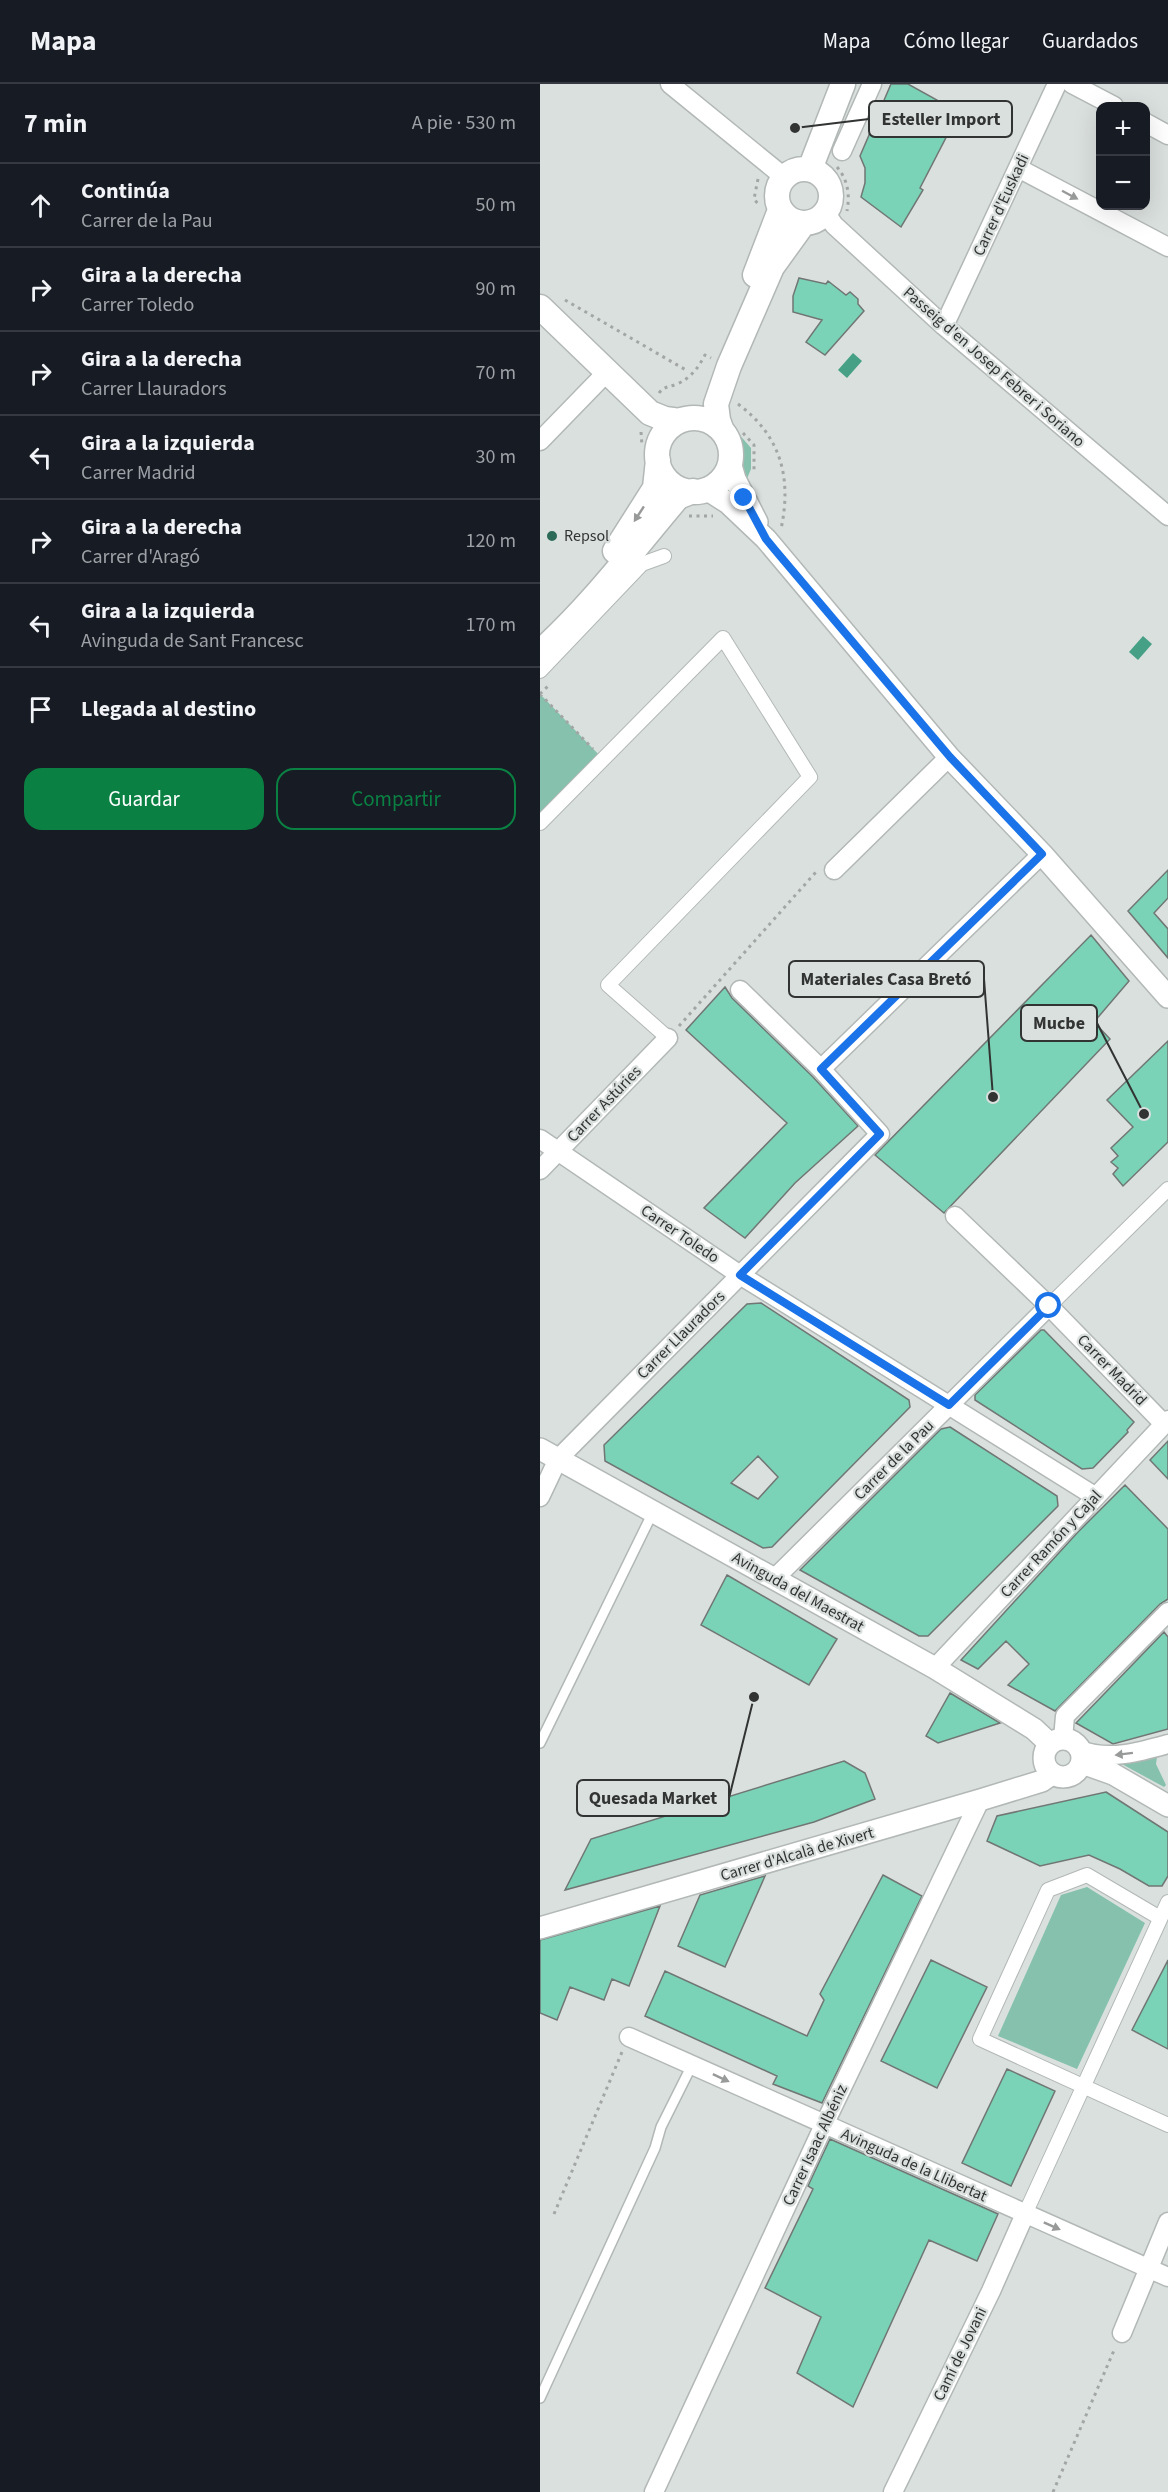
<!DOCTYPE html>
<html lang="es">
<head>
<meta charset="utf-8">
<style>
	:root { --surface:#171b24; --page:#20242c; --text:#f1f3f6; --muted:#9ea1a6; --line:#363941; --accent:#0b8043 }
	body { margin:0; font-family:"Source Sans 3",sans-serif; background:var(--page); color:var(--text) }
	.controls { position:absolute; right:18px; top:18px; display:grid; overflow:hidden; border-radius:12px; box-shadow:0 6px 24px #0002 }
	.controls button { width:54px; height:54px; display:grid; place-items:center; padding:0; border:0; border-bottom:2px solid var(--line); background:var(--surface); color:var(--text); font:30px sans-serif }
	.stop { position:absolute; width:18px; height:18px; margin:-14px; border:4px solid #1a73e8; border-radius:50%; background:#fff }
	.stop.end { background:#1a73e8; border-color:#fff; box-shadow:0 2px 6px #0008 }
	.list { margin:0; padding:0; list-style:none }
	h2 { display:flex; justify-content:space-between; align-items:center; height:78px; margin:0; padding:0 24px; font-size:26px }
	h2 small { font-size:20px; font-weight:400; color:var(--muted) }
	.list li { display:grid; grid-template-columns:39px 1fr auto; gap:18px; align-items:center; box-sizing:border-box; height:84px; padding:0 24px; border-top:2px solid var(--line) }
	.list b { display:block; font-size:22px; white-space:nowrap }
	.list p { margin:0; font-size:20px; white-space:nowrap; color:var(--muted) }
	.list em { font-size:20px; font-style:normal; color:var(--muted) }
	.actions { display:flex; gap:12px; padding:18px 24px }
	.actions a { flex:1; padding:14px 0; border:2px solid var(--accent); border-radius:18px; text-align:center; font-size:21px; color:var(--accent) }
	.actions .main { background:var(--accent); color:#fff }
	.icon { flex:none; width:33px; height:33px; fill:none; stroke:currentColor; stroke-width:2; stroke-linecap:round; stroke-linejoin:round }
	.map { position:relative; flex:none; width:628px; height:2408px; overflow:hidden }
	header { display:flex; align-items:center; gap:36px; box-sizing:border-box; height:84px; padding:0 30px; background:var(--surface); border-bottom:2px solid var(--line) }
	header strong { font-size:28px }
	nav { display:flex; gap:33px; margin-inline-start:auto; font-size:21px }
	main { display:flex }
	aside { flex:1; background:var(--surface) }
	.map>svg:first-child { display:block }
	.green { fill:#85c1ac }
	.water { fill:#46a085 }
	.building { fill:#7ad3b6; stroke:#707674; stroke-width:1.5; fill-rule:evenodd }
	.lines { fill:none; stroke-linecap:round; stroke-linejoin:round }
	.service-casing { stroke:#b2b8b6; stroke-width:12 }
	.pedestrian-casing { stroke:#b2b8b6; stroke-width:16 }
	.minor-casing { stroke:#b2b8b6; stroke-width:21 }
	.tertiary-casing { stroke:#b2b8b6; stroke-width:24 }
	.secondary-casing { stroke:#b2b8b6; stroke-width:27 }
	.path { stroke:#a2a6a5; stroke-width:3; stroke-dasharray:3 4.5; stroke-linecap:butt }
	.service { stroke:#fff; stroke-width:9 }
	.pedestrian { stroke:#fff; stroke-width:14 }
	.minor { stroke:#fff; stroke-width:18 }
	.tertiary { stroke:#fff; stroke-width:21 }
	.secondary { stroke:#fff; stroke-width:24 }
	.oneway { fill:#989a99 }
	.route { stroke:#1a73e8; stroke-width:8 }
	.poi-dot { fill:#2b6a57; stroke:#dae0de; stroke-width:2 }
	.labels { text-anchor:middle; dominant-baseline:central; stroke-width:4.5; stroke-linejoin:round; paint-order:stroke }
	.street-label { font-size:16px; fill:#323433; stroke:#dae0de }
	.poi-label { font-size:16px; fill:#323433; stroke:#dae0de; text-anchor:start }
	.leader { fill:none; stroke:#323433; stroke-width:2 }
	.callout-dot { fill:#323433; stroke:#dae0de; stroke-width:2 }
	.callout { fill:#dae0de; stroke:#323433; stroke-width:2 }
	.callout-label { font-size:18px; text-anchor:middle; font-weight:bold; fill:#323433 }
</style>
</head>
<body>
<header>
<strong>Mapa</strong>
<nav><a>Mapa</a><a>Cómo llegar</a><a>Guardados</a></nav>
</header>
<main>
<aside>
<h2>7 min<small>A pie · 530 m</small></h2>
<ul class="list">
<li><svg class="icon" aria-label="ahead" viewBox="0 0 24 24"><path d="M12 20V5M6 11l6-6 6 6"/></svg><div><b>Continúa</b><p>Carrer de la Pau</p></div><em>50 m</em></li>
<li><svg class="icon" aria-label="right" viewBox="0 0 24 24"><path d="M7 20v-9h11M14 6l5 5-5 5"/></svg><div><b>Gira a la derecha</b><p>Carrer Toledo</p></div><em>90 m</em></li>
<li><svg class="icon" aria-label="right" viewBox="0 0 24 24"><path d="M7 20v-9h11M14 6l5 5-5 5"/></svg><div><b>Gira a la derecha</b><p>Carrer Llauradors</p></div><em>70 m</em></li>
<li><svg class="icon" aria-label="left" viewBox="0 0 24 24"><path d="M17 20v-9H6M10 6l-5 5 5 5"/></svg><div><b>Gira a la izquierda</b><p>Carrer Madrid</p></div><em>30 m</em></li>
<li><svg class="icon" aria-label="right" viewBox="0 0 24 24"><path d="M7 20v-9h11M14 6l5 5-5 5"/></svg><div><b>Gira a la derecha</b><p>Carrer d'Aragó</p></div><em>120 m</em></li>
<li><svg class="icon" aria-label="left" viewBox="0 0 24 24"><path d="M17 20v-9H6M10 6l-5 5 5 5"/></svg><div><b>Gira a la izquierda</b><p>Avinguda de Sant Francesc</p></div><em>170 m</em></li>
<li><svg class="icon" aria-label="arrive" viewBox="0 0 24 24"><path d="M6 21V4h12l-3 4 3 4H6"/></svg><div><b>Llegada al destino</b></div></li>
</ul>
<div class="actions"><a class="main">Guardar</a><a>Compartir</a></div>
</aside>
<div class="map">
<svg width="628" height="2408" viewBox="0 0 628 2408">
	<rect width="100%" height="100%" fill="#dae0de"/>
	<path class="green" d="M190,340L211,364V385L203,404C201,396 198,388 197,380C195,367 199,359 189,348Z
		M0,610L63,675L0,739Z
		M617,1673L616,1680L626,1701L624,1703L580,1679Z
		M547,1803L605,1839L537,1985L458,1952L521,1811Z"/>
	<path class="water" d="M313,269L322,277L307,294L298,286Z
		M603,552L612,560L598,576L589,568Z"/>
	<path class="building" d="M351,0H368L397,16L392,29L413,40L380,104L383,106L361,143L321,113L325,99V84L320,72Z
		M259,194L286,200L288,197L306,211L310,208L318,215V220L324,227L285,271L266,258L282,236L253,228V212Z
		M628,786V814L614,829L628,845V874L588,827Z
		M551,851L589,897L554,938L570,955L404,1129L335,1071Z
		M185,903L192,914L273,993L318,1042L255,1099L205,1154L164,1124L247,1039L146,946Z
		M628,957V1058L583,1102L573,1090L578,1084L571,1078L578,1072L571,1064L593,1043L567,1016Z
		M221,1219L369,1316L370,1323L232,1463L223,1464L65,1377L64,1361L207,1220ZM218,1372L238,1393L218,1415L191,1399Z
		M501,1246H504L594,1338L587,1346L588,1348L553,1384L542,1385L435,1316V1311Z
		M410,1343L517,1412L518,1422L388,1552H379L260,1486L401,1345Z
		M628,1357V1395L610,1376Z
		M585,1401L628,1445V1515L620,1520L515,1627L468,1601L489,1580L466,1557L438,1585L421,1576L538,1448Z
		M187,1491L297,1555L269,1601L161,1541Z
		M624,1548L628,1553V1645L573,1660L536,1639Z
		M410,1609L460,1639L398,1659L386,1652Z
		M304,1677L325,1689L335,1715L274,1738L25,1806L51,1755Z
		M566,1708L628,1748V1792L622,1802H609L580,1785L549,1771L500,1782L447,1757L457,1732Z
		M343,1791L382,1812L282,2019L233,2000L237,1992L105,1932L125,1887L267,1952L284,1916L280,1910Z
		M225,1792L185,1883L138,1862L160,1811Z
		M120,1822L89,1902L72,1895L64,1916L30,1903L17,1936L0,1929V1856Z
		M391,1876L447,1903L397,2004L341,1977Z
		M628,1876V1965L592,1946Z
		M467,1985L515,2007L471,2102L422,2079Z
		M290,2055L458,2130L437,2177L389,2156L313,2323L257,2289L281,2233L225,2204L273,2105L268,2102Z"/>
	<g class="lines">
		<defs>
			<path id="service" d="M0,1659L113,1428
				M0,2314L115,2064L121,2043L152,1981"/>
			<path id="pedestrian" d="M0,587L102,480L124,472
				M0,739L183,554L270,693L68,901L128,954
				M509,1222L628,1105
				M620,1834L547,1791L508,1806L440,1955L628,2041
				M485,2130L628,1818"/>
			<path id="minor" d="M130,0L244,93
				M532,0L574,22
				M606,39L628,51
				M302,67L332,0
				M478,84L628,163
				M286,129L294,141L404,242L628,432
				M404,242L517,0
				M0,357L67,288
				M294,786L409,673
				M281,985L502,770
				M0,1055L200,1191L556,1413
				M0,1086L128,954
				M415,1132L509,1222L624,1340
				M0,1413L18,1375L340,1050L281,985L200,906
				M234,1495L509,1222
				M395,1584L628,1336
				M523,1655L525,1632L628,1528
				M540,1666C569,1677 600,1668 628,1660
				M89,1953L628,2193
				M582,2249L628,2138
				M114,2408L284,2041L440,1716
				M353,2408L451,2207L485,2130"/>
			<path id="tertiary" d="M190,378L195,395L217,438
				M166,405L188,419L226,455L409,673L502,770L628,913
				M0,1365L395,1584L494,1645L510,1660
				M504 1674a19 19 0 1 1 38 0a19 19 0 1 1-38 0Z
				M542,1679L573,1690L628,1722
				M0,1844L440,1716L502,1697L512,1690"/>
			<path id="secondary" d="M237 112a27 27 0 1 1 54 0a27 27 0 1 1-54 0Z
				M270,85L303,0
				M215,191L240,126
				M0,223L110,329L125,335L140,337
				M117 371a37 37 0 1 1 74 0a37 37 0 1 1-74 0Z
				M182,347L178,336L176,320L189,282L232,183L263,140
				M75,467L115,404L118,376
				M0,568C52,521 93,466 138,413L153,407"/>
		</defs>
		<use href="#service" class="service-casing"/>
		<use href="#pedestrian" class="pedestrian-casing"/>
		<use href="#minor" class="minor-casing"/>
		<use href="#tertiary" class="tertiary-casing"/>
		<use href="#secondary" class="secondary-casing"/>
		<path class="path" d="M297,83C308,96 310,111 307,127
			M218,95L214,115L219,121
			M25,216L146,286
			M119,309C124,302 130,303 137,300C151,294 158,284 165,271L171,274
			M198,320C241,352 252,394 241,445
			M101,348L102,362
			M203,349L214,361V389
			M149,432H173
			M0,610L9,601
			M0,610L53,665
			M139,942L276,788
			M14,2130L82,1968
			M513,2408L575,2264"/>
		<use href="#service" class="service"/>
		<use href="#pedestrian" class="pedestrian"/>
		<use href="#minor" class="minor"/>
		<use href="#tertiary" class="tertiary"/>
		<use href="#secondary" class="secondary"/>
	</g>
	<defs><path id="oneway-solid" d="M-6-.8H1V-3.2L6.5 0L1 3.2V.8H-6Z" transform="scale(1.5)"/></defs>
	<g class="oneway">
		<use href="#oneway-solid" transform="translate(530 111) rotate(28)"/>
		<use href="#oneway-solid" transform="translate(99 430) rotate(123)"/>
		<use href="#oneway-solid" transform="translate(584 1670) rotate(173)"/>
		<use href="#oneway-solid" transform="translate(181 1994) rotate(25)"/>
		<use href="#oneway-solid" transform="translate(512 2142) rotate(24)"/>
	</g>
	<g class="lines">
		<path class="route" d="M204,414L226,455L235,466L410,673L502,770L281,985L340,1050L200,1191L409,1321L509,1222"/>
	</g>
	<circle class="poi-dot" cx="12" cy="452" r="6"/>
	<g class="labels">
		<g class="street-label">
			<text transform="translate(461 121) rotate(-65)">Carrer d'Euskadi</text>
			<text transform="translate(454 283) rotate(41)">Passeig d'en Josep Febrer i Soriano</text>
			<text transform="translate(64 1020) rotate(-46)">Carrer Astúries</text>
			<text transform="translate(140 1150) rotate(34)">Carrer Toledo</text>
			<text transform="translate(141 1251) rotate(-45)">Carrer Llauradors</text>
			<text transform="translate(572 1286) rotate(46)">Carrer Madrid</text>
			<text transform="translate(354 1376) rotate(-45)">Carrer de la Pau</text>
			<text transform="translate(511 1460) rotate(-47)">Carrer Ramón y Cajal</text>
			<text transform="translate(258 1508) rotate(29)">Avinguda del Maestrat</text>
			<text transform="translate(257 1770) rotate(-16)">Carrer d'Alcalà de Xivert</text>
			<text transform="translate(275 2061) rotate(-65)">Carrer Isaac Albéniz</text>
			<text transform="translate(374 2081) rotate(24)">Avinguda de la Llibertat</text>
			<text transform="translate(420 2270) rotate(-64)">Camí de Jovani</text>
		</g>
		<g class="poi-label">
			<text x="24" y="452">Repsol</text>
		</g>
	</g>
	<path class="leader" d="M255 44L329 35M453 1013L444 895M604 1030L557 939M214 1613L189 1714"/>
	<g class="callout-dot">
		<circle cx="255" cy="44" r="6"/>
		<circle cx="453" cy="1013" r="6"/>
		<circle cx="604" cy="1030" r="6"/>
		<circle cx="214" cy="1613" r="6"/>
	</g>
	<g class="callout">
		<rect x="329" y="17" width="143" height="36" rx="6"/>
		<rect x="249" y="877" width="195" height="36" rx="6"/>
		<rect x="481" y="921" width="76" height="36" rx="6"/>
		<rect x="37" y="1696" width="152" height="36" rx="6"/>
	</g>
	<g class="callout-label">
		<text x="401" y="41">Esteller Import</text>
		<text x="346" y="901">Materiales Casa Bretó</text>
		<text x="519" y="945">Mucbe</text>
		<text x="113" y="1720">Quesada Market</text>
	</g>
</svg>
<div class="controls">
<button>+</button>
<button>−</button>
</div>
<div class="stop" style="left:509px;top:1222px"></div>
<div class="stop end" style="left:204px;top:414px"></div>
</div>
</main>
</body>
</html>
